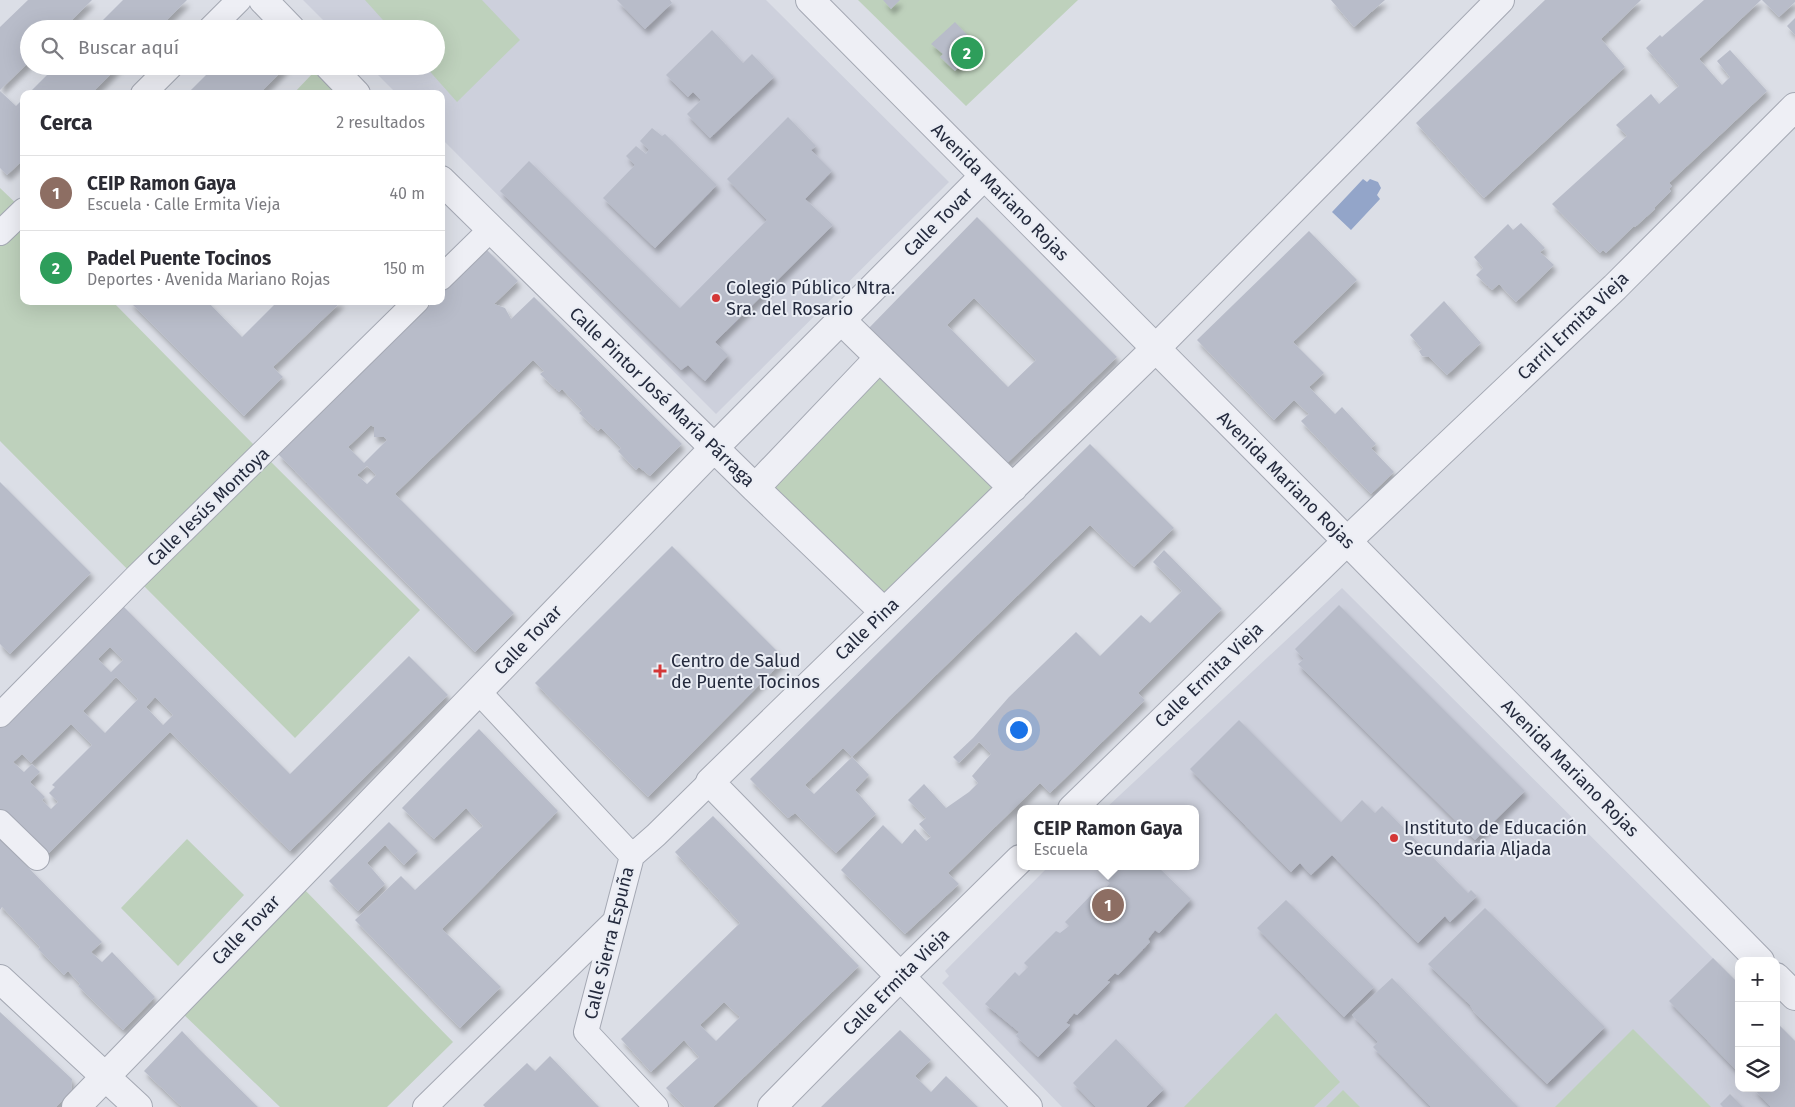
<!DOCTYPE html>
<html lang="es">
<head>
<meta charset="utf-8">
<style>
	:root { --surface:#fff; --page:#f2f2f3; --text:#2b2b33; --muted:#7c7c81; --line:#e1e1e2; --accent:#d93025 }
	body { margin:0; font-family:"Fira Sans",sans-serif; background:var(--page); color:var(--text) }
	.controls { position:absolute; right:15px; bottom:15px; display:grid; overflow:hidden; border-radius:10px; box-shadow:0 5px 20px #0002 }
	.controls button { width:45px; height:45px; display:grid; place-items:center; padding:0; border:0; border-bottom:1px solid var(--line); background:var(--surface); color:var(--text); font:25px sans-serif }
	.you { position:absolute; left:1018px; top:729px; width:18px; height:18px; margin:-12px; border:4px solid #fff; border-radius:50%; background:#1a73e8; box-shadow:0 0 0 8px #1a73e833 }
	.badge { display:grid; place-items:center; width:32px; height:32px; border-radius:50%; background:var(--accent); color:#fff; font-size:16px; font-weight:700 }
	.pin { position:absolute; translate:-50% -50%; border:2px solid #fff; box-shadow:0 1px 5px #0006 }
	.popup { position:absolute; left:1017px; top:805px; width:182px; height:65px; box-sizing:border-box; display:grid; place-content:center; border-radius:10px; background:var(--surface); filter:drop-shadow(0 1px 4px #0005); font-size:16px; white-space:nowrap; color:var(--muted) }
	.popup b { font-size:19px; color:var(--text) }
	.popup::after { content:''; position:absolute; left:50%; top:100%; margin-left:-10px; border:10px solid transparent; border-top-color:var(--surface) }
	.list { margin:0; padding:0; list-style:none }
	h2 { display:flex; justify-content:space-between; align-items:center; height:65px; margin:0; padding:0 20px; font-size:21px }
	h2 small { font-size:16px; font-weight:400; color:var(--muted) }
	.list li { display:grid; grid-template-columns:32px 1fr auto; gap:15px; align-items:center; box-sizing:border-box; height:75px; padding:0 20px; border-top:1px solid var(--line) }
	.list b { display:block; font-size:19px; white-space:nowrap }
	.list p { margin:0; font-size:16px; white-space:nowrap; color:var(--muted) }
	.list em { font-size:16px; font-style:normal; color:var(--muted) }
	.icon { flex:none; width:28px; height:28px; fill:none; stroke:currentColor; stroke-width:2; stroke-linecap:round; stroke-linejoin:round }
	.map { position:relative; flex:none; width:1795px; height:1107px; overflow:hidden }
	.search { position:absolute; background:var(--surface); box-shadow:0 5px 20px #0002; left:20px; top:20px; width:425px; height:55px; display:flex; align-items:center; gap:12px; box-sizing:border-box; padding:0 18px; border-radius:28px; color:var(--muted); font-size:19px }
	.panel { position:absolute; background:var(--surface); box-shadow:0 5px 20px #0002; left:20px; top:90px; width:425px; height:215px; border-radius:10px }
	.map>svg:first-child { display:block }
	.built { fill:#cdd0dc }
	.green { fill:#bed1bc }
	.water { fill:#93a5c9 }
	.building { fill:#b8bcc9; fill-rule:evenodd; filter:url(#shadow) }
	.lines { fill:none; stroke-linecap:round; stroke-linejoin:round }
	.pedestrian-casing { stroke:#a4a8b3; stroke-width:26 }
	.minor-casing { stroke:#a4a8b3; stroke-width:30 }
	.pedestrian { stroke:#eeeff5; stroke-width:24 }
	.minor { stroke:#eeeff5; stroke-width:28 }
	.poi-dot { fill:#d43737; stroke:#eaedf4; stroke-width:2 }
	.labels { text-anchor:middle; dominant-baseline:central; stroke-width:4; stroke-linejoin:round; paint-order:stroke }
	.street-label { font-size:18px; fill:#242a3d; stroke:#eaedf4 }
	.poi-label { font-size:18px; fill:#242a3d; stroke:#eaedf4; text-anchor:start }
</style>
</head>
<body>
<div class="map">
<svg width="1795" height="1107" viewBox="0 0 1795 1107">
	<defs>
		<filter id="shadow"><feDropShadow dx="3" dy="5.5" stdDeviation="2.5" flood-color="#0004"/></filter>
	</defs>
	<rect width="100%" height="100%" fill="#dbdee6"/>
	<path class="built" d="M303,0H766L949,182L716,414L441,138V94H397L369,66H436V29H332Z
		M1342,588L1739,984V1088H1776V1022L1795,1041V1107H1062L942,983L949,976L945,971L1049,866H1196V809H1105Z"/>
	<path class="green" d="M365,0H482L520,40L457,102L425,66H436V29H391Z
		M858,0H1078L966,106Z
		M314,72L336,94H293Z
		M0,188L24,211V301H112L263,454L420,610L295,738L0,441Z
		M879,358L1013,488L884,612L755,488Z
		M187,839L244,895L178,966L121,908Z
		M302,887L453,1042L387,1107H280L180,1011Z
		M1276,1013L1340,1082L1314,1107H1184Z
		M1633,1029L1711,1107H1555Z
		M1343,1090L1360,1107H1326Z"/>
	<path class="water" d="M1363,179L1367,182L1370,179L1378,182L1381,188L1377,195L1380,199L1351,230L1332,212Z"/>
	<path class="building" d="M28,0H92L63,29H29V62L0,90V27Z
		M123,0H187L158,29H94Z
		M617,0H670L672,3L645,29Z
		M883,0H900L891,9Z
		M1331,0H1385L1354,27Z
		M1545,0H1641L1601,39L1625,67L1484,198L1416,123Z
		M1704,0H1761L1699,59L1722,85L1730,77L1717,61L1730,50L1767,91L1669,183L1672,186L1669,189L1671,191L1654,208L1655,209L1635,227L1634,226L1606,253L1603,250L1600,253L1552,204L1627,136L1616,125L1651,94L1659,104L1679,86L1646,48L1660,35L1662,37Z
		M1762,0H1795V2L1779,17Z
		M1795,18V35L1787,26Z
		M262,20L271,29H253Z
		M955,22L976,44L966,54L968,56L955,71L940,57L943,54L931,44Z
		M712,30L743,63L752,54L774,77L710,138L687,114L701,100L693,92L688,97L666,75Z
		M56,66H119L91,94H28Z
		M215,66H287L259,94H187Z
		M0,91L16,106L24,98V159L7,175L0,168Z
		M788,117L816,146L811,150L832,171L805,199L833,225L715,342L728,355L705,381L688,365L681,370L500,191L529,161L680,308L767,220L727,179Z
		M652,128L662,136L665,134L717,185L655,248L603,198L635,165L626,156L636,146L646,154L649,150L640,141Z
		M977,217L1117,357L1004,466L869,328ZM974,298L1036,360L1008,387L947,325Z
		M1521,223L1545,248L1540,252L1554,265L1516,302L1499,284L1492,290L1476,275L1483,268L1474,257L1508,224L1513,230Z
		M1309,231L1357,280L1293,342L1324,373L1309,387L1335,414L1342,407L1376,444L1371,448L1394,472L1371,494L1301,421L1309,414L1294,400L1274,420L1197,340Z
		M487,250L518,281L494,304L505,308L511,319L534,297L682,444L650,476L639,467L636,470L618,451L621,448L601,428L598,431L579,413L582,410L562,389L559,392L540,374L544,371L533,360L395,494L514,613L475,652L278,454L434,301H441V294ZM371,425L374,427V437H384L387,440L364,463L348,447ZM367,466L376,475L367,484L357,475Z
		M129,301H207L242,337L278,301H342L273,367L283,377L244,416Z
		M1444,301L1481,343L1447,375L1429,357L1422,356L1419,351L1422,349L1410,335Z
		M1090,444L1174,528L1134,567L1090,525L852,757L843,748L805,785L814,794L852,757L869,775L855,790L876,814L836,853L795,813L788,818L750,779Z
		M0,482L91,573L10,654L0,644Z
		M672,546L785,659L648,797L535,683Z
		M1164,550L1222,609L1138,693L1145,700L1050,793L1040,783L948,873L959,884L905,934L841,870L883,825L902,844L915,829L926,841L931,837L919,824L926,818L908,800L924,784L946,808L969,792L978,783L972,776L991,754L979,742L959,763L953,757L973,738L1009,697L1076,632L1100,656L1141,615L1150,623L1182,591L1153,562Z
		M1339,605L1525,791L1475,840L1298,664L1304,659L1295,649Z
		M124,607L290,774L409,656L448,695L290,851L170,732L46,856L0,810V728ZM110,647L123,660L111,672L98,659ZM116,677L138,699L105,733L83,711ZM155,697L173,715L163,725L146,707ZM71,724L92,745L52,785L55,787L49,793L58,802L51,809L42,800L45,797L30,782L40,772L32,764L24,772L13,762L22,754L31,763Z
		M1239,720L1341,822L1362,800L1375,813L1382,806L1468,893L1471,890L1477,896L1450,922L1445,916L1418,943L1332,855L1311,875L1300,863L1291,872L1190,769Z
		M479,729L558,811L442,929L501,987L460,1028L355,920L401,876L415,890L483,826L466,808L434,839L402,808Z
		M713,816L859,966L713,1107H685L666,1088L699,1057L684,1040L651,1072L621,1039L740,923L675,852ZM724,1002L740,1017L716,1041L700,1025Z
		M389,822L418,851L404,865L385,845L367,863L385,884L358,911L329,881Z
		M0,839L102,942L91,952L102,962L112,952L155,997L123,1030L78,986L80,984L68,971L64,975L38,949L40,947L2,907L0,910Z
		M1119,866H1157L1191,899L1159,933L1155,930L1148,939L1150,942L1118,975L1115,973L1107,981L1110,982L1077,1015L1074,1013L1066,1023L1070,1025L1038,1057L1016,1036L1019,1032L985,1004L1015,972L1019,976L1028,967L1024,963L1056,931L1060,933L1069,926L1065,922L1097,889L1101,893L1110,883L1106,880Z
		M1286,900L1374,987L1344,1017L1257,928Z
		M1485,908L1605,1027L1547,1084L1475,1013L1470,1005L1428,964Z
		M1713,958L1739,984V1073L1669,1001Z
		M1392,978L1518,1107H1431L1373,1047L1378,1042L1352,1015Z
		M0,1012L72,1079L71,1092L56,1107H0Z
		M1776,1022L1795,1041V1107H1771L1753,1088H1776Z
		M900,1030L931,1060L915,1076L931,1092L946,1076L978,1107H821Z
		M182,1031L199,1049L258,1107H182L144,1071Z
		M1116,1039L1164,1089L1146,1107H1096L1073,1083Z
		M550,1056L599,1107H485L483,1105L527,1063L535,1071Z
		M1730,1094L1743,1107H1723L1720,1104Z"/>
	<g class="lines">
		<defs>
			<path id="pedestrian" d="M210,29L239,0
				M143,94L171,66
				M0,233L24,210
				M441,278L491,229
				M478,691L632,856L586,1032L656,1107
				M0,715L135,578L417,301
				M0,822L37,858
				M632,856L656,835L710,782
				M425,1107L615,921"/>
			<path id="minor" d="M263,0L291,29
				M810,0L1347,541L1760,961
				M329,66L356,94
				M441,180L755,488L884,612
				M841,320L1013,488
				M755,488L879,358
				M1072,809L1347,541L1615,287L1795,107
				M1776,977L1795,996
				M0,979L138,1107
				M76,1107L714,448L984,176
				M772,1107L900,977L1020,859
				M1028,1107L710,782L1156,348L1500,0"/>
		</defs>
		<use href="#pedestrian" class="pedestrian-casing"/>
		<use href="#minor" class="minor-casing"/>
		<use href="#pedestrian" class="pedestrian"/>
		<use href="#minor" class="minor"/>
	</g>
	<g class="poi-dot">
		<circle cx="716" cy="298" r="5"/>
		<path d="M657.5 663.5h5v5h5v5h-5v5h-5v-5h-5v-5h5z"/>
		<circle cx="1394" cy="838" r="5"/>
	</g>
	<g class="labels">
		<g class="street-label">
			<text transform="translate(1000 192) rotate(45)">Avenida Mariano Rojas</text>
			<text transform="translate(938 222) rotate(-45)">Calle Tovar</text>
			<text transform="translate(1573 326) rotate(-44)">Carril Ermita Vieja</text>
			<text transform="translate(662 397) rotate(44)">Calle Pintor José María Párraga</text>
			<text transform="translate(1286 480) rotate(45)">Avenida Mariano Rojas</text>
			<text transform="translate(208 507) rotate(-44)">Calle Jesús Montoya</text>
			<text transform="translate(867 629) rotate(-44)">Calle Pina</text>
			<text transform="translate(528 640) rotate(-46)">Calle Tovar</text>
			<text transform="translate(1209 675) rotate(-44)">Calle Ermita Vieja</text>
			<text transform="translate(1570 768) rotate(45)">Avenida Mariano Rojas</text>
			<text transform="translate(246 930) rotate(-46)">Calle Tovar</text>
			<text transform="translate(609 943) rotate(-76)">Calle Sierra Espuña</text>
			<text transform="translate(896 982) rotate(-45)">Calle Ermita Vieja</text>
		</g>
		<g class="poi-label">
			<text x="726" y="288">Colegio Público Ntra.<tspan x="726" dy="21">Sra. del Rosario</tspan></text>
			<text x="671" y="661">Centro de Salud<tspan x="671" dy="21">de Puente Tocinos</tspan></text>
			<text x="1404" y="828">Instituto de Educación<tspan x="1404" dy="21">Secundaria Aljada</tspan></text>
		</g>
	</g>
</svg>
<div class="controls">
<button>+</button>
<button>−</button>
<button><svg class="icon" aria-label="layers" viewBox="0 0 24 24"><path d="M12 4l9 5-9 5-9-5zM3 14l9 5 9-5"/></svg></button>
</div>
<div class="you"></div>
<div class="pin badge" style="left:1108px;top:905px;background:#8d6e63">1</div>
<div class="popup"><b>CEIP Ramon Gaya</b>Escuela</div>
<div class="pin badge" style="left:967px;top:53px;background:#2e9e5b">2</div>
<div class="search"><svg class="icon" aria-label="search" viewBox="0 0 24 24"><circle cx="10" cy="10" r="6"/><path d="M15 15l6 6"/></svg>Buscar aquí</div>
<section class="panel">
<h2>Cerca<small>2 resultados</small></h2>
<ul class="list">
<li><span class="badge" style="background:#8d6e63">1</span><div><b>CEIP Ramon Gaya</b><p>Escuela · Calle Ermita Vieja</p></div><em>40 m</em></li>
<li><span class="badge" style="background:#2e9e5b">2</span><div><b>Padel Puente Tocinos</b><p>Deportes · Avenida Mariano Rojas</p></div><em>150 m</em></li>
</ul>
</section>
</div>
</body>
</html>
